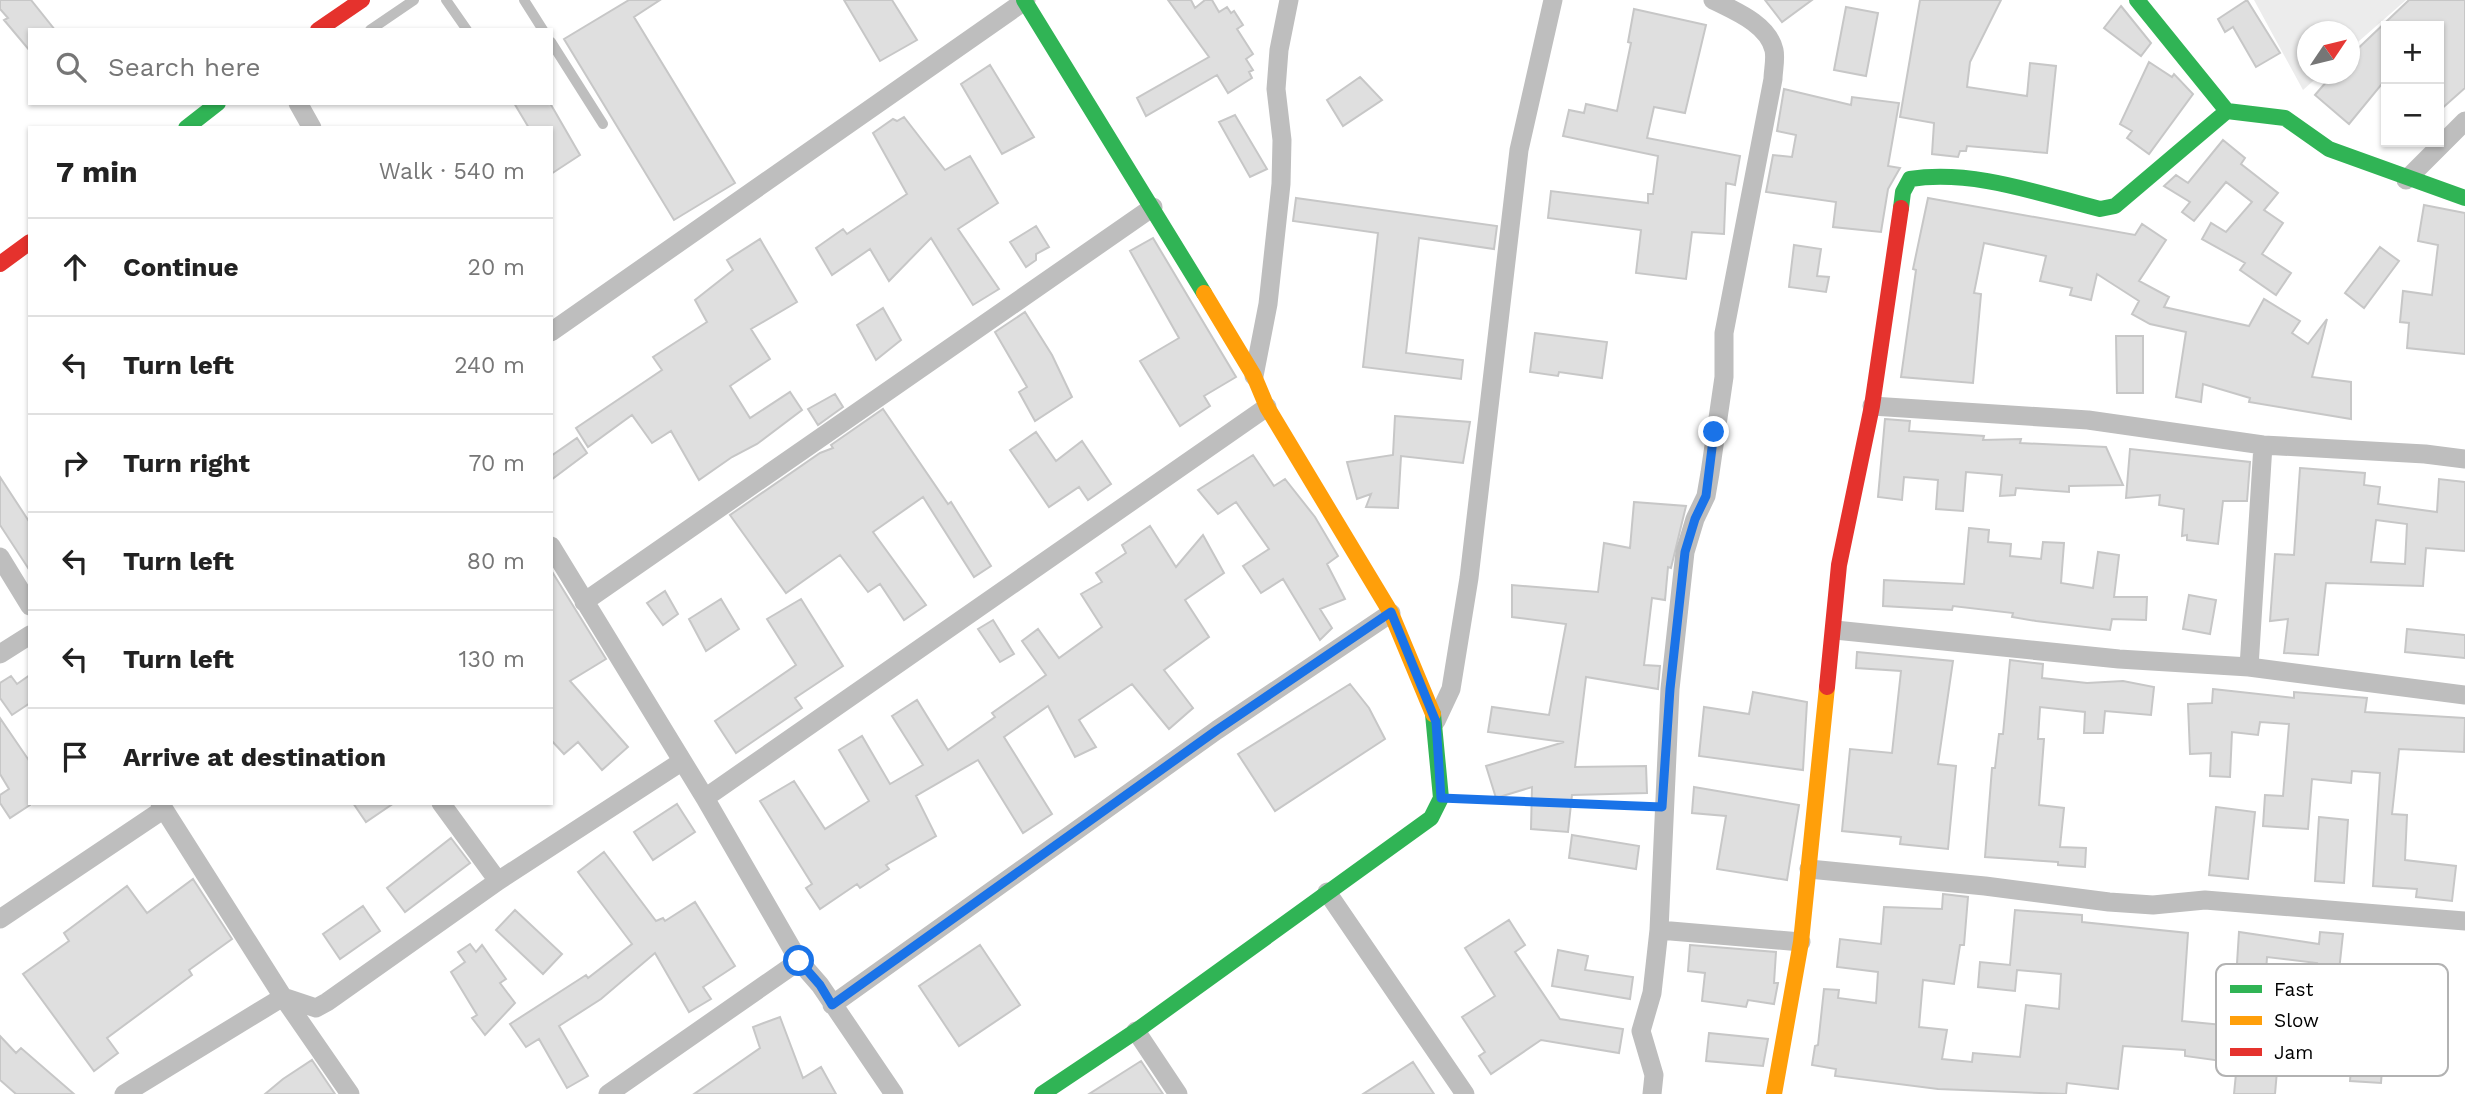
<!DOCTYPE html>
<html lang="en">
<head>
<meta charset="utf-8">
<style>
	:root { --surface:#fff; --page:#f6f6f6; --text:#222; --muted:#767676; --line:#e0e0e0 }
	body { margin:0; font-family:"Work Sans",sans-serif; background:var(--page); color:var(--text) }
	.controls { position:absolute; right:21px; top:21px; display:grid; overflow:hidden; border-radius:0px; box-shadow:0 2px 5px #0004 }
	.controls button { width:63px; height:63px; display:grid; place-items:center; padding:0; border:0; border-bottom:2px solid var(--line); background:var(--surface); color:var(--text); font:35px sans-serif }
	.compass { position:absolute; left:2297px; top:21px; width:63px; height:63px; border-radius:50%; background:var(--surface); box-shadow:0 2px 5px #0004; rotate:55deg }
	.stop { position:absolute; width:21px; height:21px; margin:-16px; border:5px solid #1a73e8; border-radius:50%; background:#fff }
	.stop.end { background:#1a73e8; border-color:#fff; box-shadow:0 2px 7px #0008 }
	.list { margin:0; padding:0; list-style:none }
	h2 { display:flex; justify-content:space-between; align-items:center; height:91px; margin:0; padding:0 28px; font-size:30px }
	h2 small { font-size:23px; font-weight:400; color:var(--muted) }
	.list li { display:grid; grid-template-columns:46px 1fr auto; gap:21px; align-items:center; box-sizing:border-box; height:98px; padding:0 28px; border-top:2px solid var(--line) }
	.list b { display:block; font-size:26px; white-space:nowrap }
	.list em { font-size:23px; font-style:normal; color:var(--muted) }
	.icon { flex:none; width:38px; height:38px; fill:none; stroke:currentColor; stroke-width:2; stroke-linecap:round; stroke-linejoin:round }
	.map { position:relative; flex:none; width:2465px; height:1094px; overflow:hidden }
	.search { position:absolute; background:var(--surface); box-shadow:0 2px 5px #0004; left:28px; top:28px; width:525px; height:77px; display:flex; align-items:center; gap:18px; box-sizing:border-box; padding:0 24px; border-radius:0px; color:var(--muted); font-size:26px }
	.panel { position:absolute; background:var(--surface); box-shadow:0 2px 5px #0004; left:28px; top:126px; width:525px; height:679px; border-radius:0px }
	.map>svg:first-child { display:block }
	.green { fill:#ececec }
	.building { fill:#dfdfdf; stroke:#c7c7c7; stroke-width:2; fill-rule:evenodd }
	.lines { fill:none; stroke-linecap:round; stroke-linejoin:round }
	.path { stroke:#b9b9b9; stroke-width:3.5; stroke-dasharray:2 3.5; stroke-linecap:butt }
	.lane { stroke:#bebebe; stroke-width:10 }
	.street { stroke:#bebebe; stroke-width:19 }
	.fast { stroke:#30b455; stroke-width:16 }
	.slow { stroke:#ff9f0a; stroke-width:16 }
	.jam { stroke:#e5322d; stroke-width:16 }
	.route { stroke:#1a73e8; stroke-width:9 }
	.key { fill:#fff; stroke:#b2b2b2; stroke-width:2 }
	.key-label { font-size:19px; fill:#000 }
</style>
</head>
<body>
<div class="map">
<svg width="2465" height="1094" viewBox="0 0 2465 1094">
	<rect width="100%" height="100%" fill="#fff"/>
	<path class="green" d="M2254,0H2406L2350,49V32H2308V74H2321L2303,90Z"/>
	<path class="building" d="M0,0H31L55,30H30V51L4,20L8,18L0,9Z
		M629,0H660L634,17L735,183L674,220L564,39Z
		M844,0H892L917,40L880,61Z
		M1168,0H1191L1195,8L1205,0H1212L1219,12L1227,7L1231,13L1234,11L1243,25L1237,29L1253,54L1246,59L1253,70L1249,72L1252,78L1228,93L1217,75L1146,116L1137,98L1209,57Z
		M1765,0H1812L1782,22Z
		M1920,0H2001L1970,62L1967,87L2027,96L2030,63L2056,66L2047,153L1967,146L1966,151H1960L1958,157L1932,154L1934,123L1900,117Z
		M2247,0L2280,53L2256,67L2233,27L2225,32L2218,19Z
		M2409,0H2465V88L2439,111V26H2386V79L2349,124L2315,95L2333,74H2349V57Z
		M2121,6L2151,43L2141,56L2104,28Z
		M1846,7L1878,13L1866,76L1834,70Z
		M1634,9L1706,25L1685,113L1654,107L1647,138L1740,156L1735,185L1726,183L1724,234L1692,232L1686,279L1636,273L1641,230L1548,218L1551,191L1648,203V194H1653L1658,156L1563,136L1569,110L1584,113L1586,104L1617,111L1631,43L1628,42Z
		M2149,62L2172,77L2174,74L2193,94L2149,154L2127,138L2132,131L2120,124Z
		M990,65L1034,137L1002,154L961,84Z
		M1360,77L1382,100L1343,126L1327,100Z
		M1784,89L1851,105L1852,97L1899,103L1888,166L1900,168L1888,189L1881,232L1833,227L1836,202L1766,192L1773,155L1792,157L1796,135L1777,131Z
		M514,103H550L580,155L551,174V128H529Z
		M1235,115L1267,169L1250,177L1219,122Z
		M904,117L945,170L970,156L998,203L958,229L999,289L973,305L931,238L889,281L870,249L832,275L816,248L843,229L847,234L907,194L873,133L893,119L897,121Z
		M2223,140L2245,158L2241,164L2278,193L2264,210L2283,223L2262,254L2291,273L2276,295L2240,270L2245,263L2202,239L2211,223L2226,232L2252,202L2226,182L2194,221L2182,212L2190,202L2164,186L2176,175L2188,183Z
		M1296,198L1497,226L1494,249L1419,238L1406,353L1463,360L1461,379L1363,367L1378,233L1293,221Z
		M1928,198L2135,235L2142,224L2166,240L2139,281L2169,297L2164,307L2249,326L2264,299L2300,321L2292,333L2308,344L2327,319L2312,377L2351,382V419L2249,402L2250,398L2203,384L2201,402L2176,397L2186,332L2150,324L2132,314L2139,301L2097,274L2091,300L2070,295L2072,288L2040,281L2046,256L1984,243L1974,293L1981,294L1973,383L1901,377L1916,270L1913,269Z
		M2424,205L2465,213V354L2407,348L2409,323L2400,322L2403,291L2432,295L2438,245L2418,241Z
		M1036,226L1049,247L1036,254V260L1026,267L1010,242Z
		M1153,238L1236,377L1204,396L1210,406L1180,426L1140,361L1179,338L1130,251Z
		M760,239L797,302L751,329L770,359L730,386L750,418L790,392L802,410L757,444L732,457L699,480L671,431L652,443L632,415L588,447L576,428L662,370L653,357L707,322L695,300L733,270L727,260Z
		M1794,245L1821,249L1817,276L1829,277L1826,292L1789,287Z
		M2380,247L2399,261L2364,308L2345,293Z
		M883,308L901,340L876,360L857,325Z
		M1025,312L1052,355L1072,397L1035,421L1019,392L1027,387L995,332Z
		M1535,333L1607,342L1602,378L1559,372L1558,376L1530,372Z
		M2116,336H2143V393H2117Z
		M835,394L843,407L818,425L808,409Z
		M883,409L948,504L951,502L991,566L974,577L923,497L873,532L926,605L904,620L880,584L868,592L840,555L786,593L730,515L820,453L833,448L831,445Z
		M1395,416L1470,422L1463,463L1401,456L1398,508L1366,507L1371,494L1357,499L1347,462L1393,455Z
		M1885,419L1910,421L1909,431L1984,436L1983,440L2021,439L2020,443L2106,447L2123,485L2069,486V492L2016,488L2015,495L2000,496L2002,475L1966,472L1963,511L1936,509L1938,480L1904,477L1902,500L1878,497Z
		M1036,432L1056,461L1082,441L1111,484L1088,500L1079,487L1049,507L1010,450Z
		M577,438L587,453L551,480V456Z
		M2130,449L2250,462L2247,501H2223L2218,544L2187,540V535L2182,536L2184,509L2159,505L2160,495L2126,498Z
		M1253,455L1274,486L1285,479L1315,517L1338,556L1327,564L1345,599L1320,609L1332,628L1320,640L1283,579L1261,593L1243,566L1269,549L1236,502L1218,514L1198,490Z
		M2300,468L2365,473L2364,485L2380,487L2378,504L2437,512L2439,479L2465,482V551L2426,548L2423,586L2326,583L2318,655L2284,653L2288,619L2270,621L2275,554L2294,555ZM2376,520L2407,524L2405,564L2371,562Z
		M0,477L30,523V571L0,525Z
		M1634,502L1686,506L1671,568L1668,567L1665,600L1652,598L1644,665L1660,666L1658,689L1586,677L1575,767L1646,766L1647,793L1572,795L1568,832L1531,829L1532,787L1496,798L1486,766L1564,742L1488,732L1492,707L1549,715L1566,624L1512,617V585L1598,592L1604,543L1630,548Z
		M1150,526L1176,567L1203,535L1224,573L1185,600L1209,637L1164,670L1193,708L1169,729L1132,684L1079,720L1096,747L1075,757L1048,706L1004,737L1052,814L1023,833L978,760L916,796L936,836L886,865L889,869L860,888L857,884L820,909L806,888L812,884L760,801L794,781L825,829L869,801L839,750L862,736L890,784L923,765L892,716L917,700L948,750L995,717L992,713L1046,675L1022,641L1038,629L1059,658L1102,627L1081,594L1102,582L1096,573L1126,553L1122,545Z
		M1969,528L1989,530L1988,542L2011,544L2010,556L2041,559L2043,542L2064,543L2061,583L2093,588L2098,552L2119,555L2114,597H2147L2146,620L2112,619L2110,630L2036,621L2012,617L2013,613L1953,606L1952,610L1883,606L1884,580L1964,584Z
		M551,570L606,659L570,681L628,747L602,770L578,742L564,754L551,740Z
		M665,591L678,614L663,625L647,603Z
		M2189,595L2216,600L2210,634L2183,629Z
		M721,599L739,629L706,651L689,619Z
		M801,599L843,666L795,698L802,708L736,753L715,721L796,665L767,619Z
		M993,620L1014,654L1000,662L978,629Z
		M2407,629L2465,635V658L2405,652Z
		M1857,652L1953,661L1938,764L1956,766L1948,849L1900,844L1901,837L1842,831L1850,749L1892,753L1901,671L1856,668Z
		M2010,660L2043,664L2042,678L2087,683L2123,681L2154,687L2151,715L2105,711L2103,733H2084L2085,712L2040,707L2038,739H2044L2039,805L2064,808L2060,847L2086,848L2085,867L2058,865V862L1985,857L1992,768H1995L1999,734H2003Z
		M30,675V703L12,715L0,698V683L11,676L17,684Z
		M1350,684L1369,708L1385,739L1275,811L1238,754Z
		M2213,689L2294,698V692L2367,698L2365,712L2465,718L2464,752L2399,749L2392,814L2407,815L2405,860L2456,866L2452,901L2416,897L2417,889L2373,886L2380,773L2352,771L2351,783L2312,779L2308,829L2263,826L2265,795L2283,796L2289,724L2260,722L2258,735L2232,732L2230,777L2210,776L2211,753L2190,754L2188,704L2212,703Z
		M1753,692L1807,702L1803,770L1699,756L1704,707L1749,714Z
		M0,718L30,762V805L10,818L0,803V795L9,789L0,774Z
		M1694,787L1799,805L1787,880L1717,869L1726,816L1692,813Z
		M353,803H394L366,822Z
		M677,804L695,832L653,860L634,832Z
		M2216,807L2255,812L2248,879L2209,875Z
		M2319,817L2348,820L2344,883L2315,881Z
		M1572,835L1639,846L1636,869L1569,858Z
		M451,838L470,863L405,912L387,888Z
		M604,852L656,921L663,918L665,921L695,902L735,966L703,987L711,999L689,1012L655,953L601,999L559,1026L588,1076L567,1088L539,1039L526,1047L510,1024L586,975L588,978L632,944L578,872Z
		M193,879L232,939L189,970L192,975L107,1038L118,1053L94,1071L23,974L69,941L64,933L127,886L147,913Z
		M1943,894L1968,897L1964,945H1960L1954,984L1923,980L1919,1027L1947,1030L1942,1059L1972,1062L1973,1053L2020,1057L2026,1005L2059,1009L2061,974L2017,970L2015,991L1978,987L1980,962L2010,965L2015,910L2082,915V922L2188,933L2182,1021L2233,1026L2239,932L2319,944L2320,932L2343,934L2339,971L2316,969L2317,963L2267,957L2262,1034L2280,1036L2275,1094H2234L2237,1063L2185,1056V1050L2123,1046L2118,1089L2067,1083L2066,1094L1938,1089L1835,1076L1836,1069L1812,1065L1815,1046L1818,1045L1824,989L1839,990L1838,998L1876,1003L1878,972L1837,967L1840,939L1881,944L1884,907L1942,909Z
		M363,906L380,931L340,959L323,934Z
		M515,910L562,954L543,974L496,930Z
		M1509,920L1525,945L1515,952L1560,1019L1623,1029L1619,1053L1541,1040L1491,1074L1479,1056L1485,1052L1462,1017L1495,996L1465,948Z
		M470,944L476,952L482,945L506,979L500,983L515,1003L485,1035L472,1018L477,1015L451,972L465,962L458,952Z
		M980,945L1020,1005L959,1046L919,986Z
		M1690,945L1776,952L1774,983H1778L1774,1004L1748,1000L1746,1007L1702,1001L1705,973L1688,971Z
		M1558,950L1588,956L1585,970L1633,977L1630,999L1552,986Z
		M2399,1002L2448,1006L2445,1038L2397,1033Z
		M780,1017L803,1078L821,1067L836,1094H694L760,1048L753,1027Z
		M1709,1033L1768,1039L1763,1066L1706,1061Z
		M0,1036L16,1053L21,1048L74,1094H16L0,1080Z
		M2352,1053L2383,1055L2381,1083L2350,1081Z
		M312,1060L335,1094H265L283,1079Z
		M1141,1061L1163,1094H1089Z
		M1413,1062L1434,1094H1363Z"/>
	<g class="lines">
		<path class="path" d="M1461,799L1645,806"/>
		<path class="lane" d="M446,0L467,30
			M524,0L543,30
			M370,30L414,0
			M551,42L603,124"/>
		<path class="street" d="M298,103L312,128
			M2406,180L2465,121
			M551,332L1026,0
			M1254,376L1268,304L1281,184L1282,140L1276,89L1279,50L1289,0
			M1872,406L2088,420L2263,445L2425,454L2465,459
			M551,546L705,798L799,961L820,985L894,1094
			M0,557L30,606
			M584,602L1153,207
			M1835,630L2119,659L2249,667L2465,695
			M0,654L30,635
			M2249,667L2263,445
			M1436,721L1451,689L1469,578L1519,150L1553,0
			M705,798L1267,407
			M160,803L283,997L350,1094
			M441,803L498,881
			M1809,869L1985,886L2109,902L2153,905L2205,900L2465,921
			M1327,892L1465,1094
			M0,919L164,809
			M1659,930L1801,942
			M832,1005L1217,730L1391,613
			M1136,1031L1178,1094
			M124,1094L283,997L316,1008L327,1002L498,881L681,762
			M608,1094L799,961
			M1652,1094L1654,1075L1641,1031L1652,993L1659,930L1670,689L1685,552L1695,519L1706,496L1710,473L1724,377V333L1773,79C1773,71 1776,59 1774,50C1768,24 1735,11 1713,0"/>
		<path class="fast" d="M1024,0L1204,293
			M2137,0L2227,111L2285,118L2329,149L2465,198
			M186,128L218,103
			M1901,208L1903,192L1910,179C1973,169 2040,194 2100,209L2115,206L2227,111
			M1042,1094L1136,1031L1431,818L1441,798L1433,714"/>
		<path class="slow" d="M1204,293L1254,376L1267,407L1391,613L1433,714
			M1774,1094L1801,942L1827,687"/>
		<path class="jam" d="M318,30L362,0
			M0,264L30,242
			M1827,687L1839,565L1872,406L1901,208"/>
	</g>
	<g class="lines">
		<path class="route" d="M799,961L820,985L832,1005L1217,730L1391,612L1436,722L1441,798L1662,807L1670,689L1685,552L1695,519L1706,496L1714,432"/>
	</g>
	<rect x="2216" y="964" width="232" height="112" rx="10" class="key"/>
	<rect x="2230" y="985" width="32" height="8" fill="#30b455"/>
	<rect x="2230" y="1016" width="32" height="9" fill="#ff9f0a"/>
	<rect x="2230" y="1048" width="32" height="8" fill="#e5322d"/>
	<g class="key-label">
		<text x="2274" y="996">Fast</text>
		<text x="2274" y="1027">Slow</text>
		<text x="2274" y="1059">Jam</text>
	</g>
</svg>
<div class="controls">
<button>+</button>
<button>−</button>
</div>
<svg class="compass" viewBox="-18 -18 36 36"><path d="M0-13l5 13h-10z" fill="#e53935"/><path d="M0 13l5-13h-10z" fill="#767676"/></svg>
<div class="stop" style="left:799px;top:961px"></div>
<div class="stop end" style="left:1714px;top:432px"></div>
<div class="search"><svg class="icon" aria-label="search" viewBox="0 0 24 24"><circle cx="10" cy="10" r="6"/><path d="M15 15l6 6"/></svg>Search here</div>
<section class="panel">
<h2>7 min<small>Walk · 540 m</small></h2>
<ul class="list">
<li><svg class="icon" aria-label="ahead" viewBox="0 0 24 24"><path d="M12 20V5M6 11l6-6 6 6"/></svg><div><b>Continue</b></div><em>20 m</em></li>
<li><svg class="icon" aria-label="left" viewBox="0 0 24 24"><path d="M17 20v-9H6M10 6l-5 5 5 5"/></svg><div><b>Turn left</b></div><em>240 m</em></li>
<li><svg class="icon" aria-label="right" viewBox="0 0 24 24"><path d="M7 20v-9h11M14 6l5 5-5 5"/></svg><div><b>Turn right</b></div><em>70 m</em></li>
<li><svg class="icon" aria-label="left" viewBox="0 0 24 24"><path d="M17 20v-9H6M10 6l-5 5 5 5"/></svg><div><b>Turn left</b></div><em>80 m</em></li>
<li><svg class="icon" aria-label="left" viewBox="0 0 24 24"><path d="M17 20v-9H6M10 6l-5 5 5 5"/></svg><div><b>Turn left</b></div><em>130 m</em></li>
<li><svg class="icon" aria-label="arrive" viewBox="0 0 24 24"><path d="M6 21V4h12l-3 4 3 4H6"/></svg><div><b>Arrive at destination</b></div></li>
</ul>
</section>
</div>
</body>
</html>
